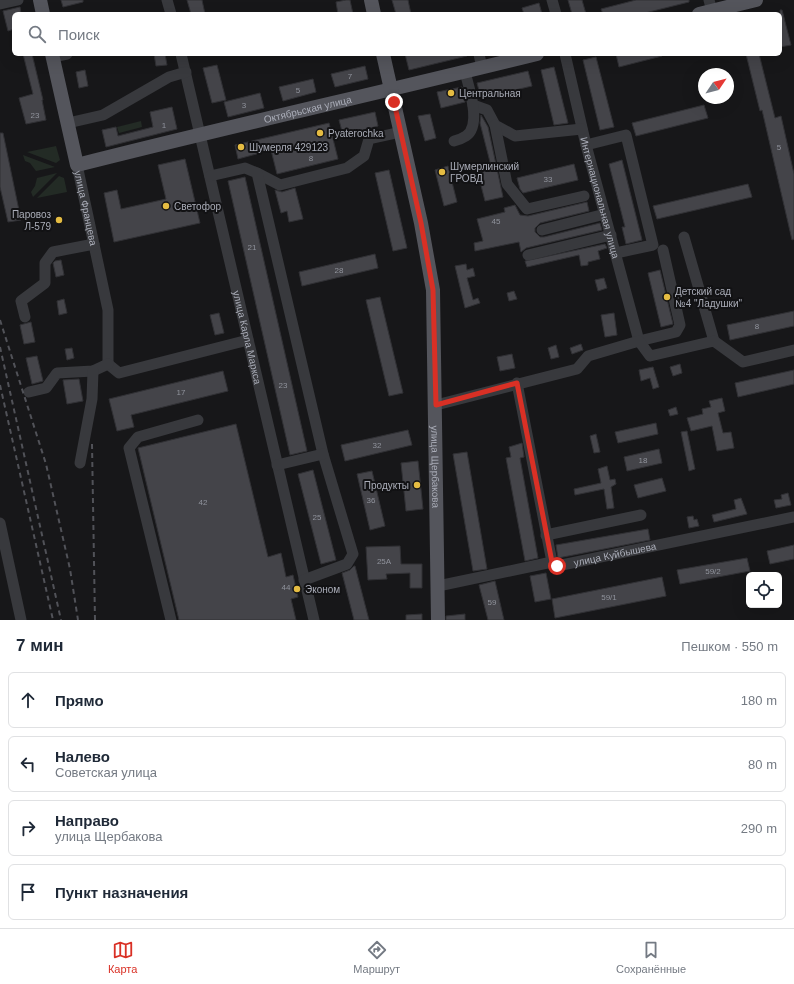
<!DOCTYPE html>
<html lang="ru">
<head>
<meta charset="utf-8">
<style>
	:root { --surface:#fff; --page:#f2f2f3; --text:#1f2937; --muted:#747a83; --line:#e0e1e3; --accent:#d93025 }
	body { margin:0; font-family:Helvetica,sans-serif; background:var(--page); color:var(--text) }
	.controls { position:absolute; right:12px; bottom:12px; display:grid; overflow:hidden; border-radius:6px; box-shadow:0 4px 16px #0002 }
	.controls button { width:36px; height:36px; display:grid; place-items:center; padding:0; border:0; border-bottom:1px solid var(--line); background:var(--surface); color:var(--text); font:20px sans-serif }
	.compass { position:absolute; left:698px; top:68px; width:36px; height:36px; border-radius:50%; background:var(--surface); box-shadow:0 4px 16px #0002; rotate:55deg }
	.stop { position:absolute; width:12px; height:12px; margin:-9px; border:3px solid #d93025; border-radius:50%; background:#fff }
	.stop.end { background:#d93025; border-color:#fff; box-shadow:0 1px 4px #0008 }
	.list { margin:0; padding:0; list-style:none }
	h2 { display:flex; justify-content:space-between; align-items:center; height:52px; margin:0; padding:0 16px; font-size:17px }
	h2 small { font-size:13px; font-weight:400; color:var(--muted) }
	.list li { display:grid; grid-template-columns:26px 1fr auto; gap:12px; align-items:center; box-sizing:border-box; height:56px; margin:0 8px 8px; padding:0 8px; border:1px solid var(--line); border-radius:6px }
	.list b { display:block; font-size:15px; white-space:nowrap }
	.list p { margin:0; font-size:13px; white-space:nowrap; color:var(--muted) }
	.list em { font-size:13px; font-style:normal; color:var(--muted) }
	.icon { flex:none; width:22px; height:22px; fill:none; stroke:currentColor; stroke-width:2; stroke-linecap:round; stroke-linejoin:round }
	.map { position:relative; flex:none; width:794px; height:620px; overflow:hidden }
	.search { position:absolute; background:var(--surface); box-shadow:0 4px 16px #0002; left:12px; right:12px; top:12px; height:44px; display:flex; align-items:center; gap:10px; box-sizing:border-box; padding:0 14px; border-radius:6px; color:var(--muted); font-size:15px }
	.sheet { height:308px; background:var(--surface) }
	nav { display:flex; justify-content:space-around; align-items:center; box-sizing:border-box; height:56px; border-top:1px solid var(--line); background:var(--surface); font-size:11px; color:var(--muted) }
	nav a { display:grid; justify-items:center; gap:2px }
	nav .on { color:var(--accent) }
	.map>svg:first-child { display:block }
	.green { fill:#232b25 }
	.building { fill:#444449; stroke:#313135 }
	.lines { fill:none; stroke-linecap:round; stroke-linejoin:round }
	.minor { stroke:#38393d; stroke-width:11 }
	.major { stroke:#54555c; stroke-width:14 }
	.rail { stroke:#515258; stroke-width:2; stroke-dasharray:5 4; stroke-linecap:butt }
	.route { stroke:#d93025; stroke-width:5 }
	.poi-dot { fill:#e5bc42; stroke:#121214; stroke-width:1.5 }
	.labels { text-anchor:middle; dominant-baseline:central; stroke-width:4; stroke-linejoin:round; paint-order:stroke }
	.number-label { font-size:8px; fill:#90939c }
	.poi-label { font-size:10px; fill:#aaadb8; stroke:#121214; text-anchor:start }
	.street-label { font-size:10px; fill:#aaadb8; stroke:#121214 }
</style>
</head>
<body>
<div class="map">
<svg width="794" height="620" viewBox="0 0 794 620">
	<rect width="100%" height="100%" fill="#171719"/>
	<path class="green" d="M141,121L142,127L119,133L117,127Z
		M56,146L60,160L56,163L27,152Z
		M23,155L55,167L36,171L30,163L25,161Z
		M57,173L33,197L31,192L35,186L37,178Z
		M59,176L64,178L67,192L37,198Z"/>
	<path class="building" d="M61,0H83V2L63,7Z
		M187,0H202L205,14H191Z
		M346,0H350L353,14H338L336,2Z
		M392,0H408L411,14H396Z
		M568,0H582L586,14H572Z
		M636,0H689V2L641,14H603L601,9Z
		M539,3L542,14H524L522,8Z
		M20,7L21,14H14V29L8,31L3,11Z
		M780,10H782L791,45L780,47Z
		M23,54H32L43,100H42L46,120L26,124L19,98L33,94Z
		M154,54H165L167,65L156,66Z
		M405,54H467V56L409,70Z
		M616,54H661L662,56L619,67Z
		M746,54H759L775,118L781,116L794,174V239L792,240L762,110L760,111Z
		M596,57L614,127L600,130L583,60Z
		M217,65L226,100L212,103L203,68Z
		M365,66L368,79L335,87L331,74Z
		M554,67L568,123L554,125L541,70Z
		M85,70L88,86L79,88L76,72Z
		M528,71L532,86L481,98L477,83Z
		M313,79L316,92L283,101L279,87Z
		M462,87L465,102L441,108L437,92Z
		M260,93L264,108L228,117L224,102Z
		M704,105L708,118L636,136L632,123Z
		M172,107L177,129L106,147L102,130L116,127L118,136L153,127L150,112Z
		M375,112L378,126L343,135L339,120Z
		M430,114L436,138L425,141L418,116Z
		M481,115L488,127L503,197L485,201L476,166L490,162L480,123Z
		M329,123L338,159L277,174L271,150L238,159L235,145Z
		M0,133H3L21,220L8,222L0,187Z
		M185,159L200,223L114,242L104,193L117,190L121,209L166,199L158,165Z
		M622,160L642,240L626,244L622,227H625L609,164Z
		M574,164L578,180L523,193L520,189L517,178Z
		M448,166L457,202L444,206L435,170Z
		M389,170L407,248L393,251L375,173Z
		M245,177L307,451L290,455L228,181Z
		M748,184L752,197L657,219L653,206Z
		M295,188L303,219L289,222L287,211L281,213L275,190L282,192Z
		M587,202L589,211L540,223L535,228V232L540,237H544L600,223L602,230L526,248L521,252L519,242L475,251L474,243L483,241L477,219L505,212L504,208L515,205L520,215L528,216Z
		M605,244L607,248L598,251L600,259L588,262V265L581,266L579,255L527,267L525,261Z
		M375,254L378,268L302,286L299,272Z
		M61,260L64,275L56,277L53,263L55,261Z
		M466,264L467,270L473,268L475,276L467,278L473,300L478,298L480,303L465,308L455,266Z
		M660,270L673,324L661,327L648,273Z
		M604,278L607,288L598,291L595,280Z
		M514,291L517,299L509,301L507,293Z
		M380,297L403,393L389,396L366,300Z
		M64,299L67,313L59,315L57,301Z
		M794,311V326L730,340L727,325Z
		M219,313L224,333L215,335L210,315Z
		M614,313L617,335L605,337L601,315Z
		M31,322L35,342L24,344L20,325Z
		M581,344L583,350L572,354L570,348Z
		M556,345L559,357L551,359L548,348Z
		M72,348L74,358L67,360L65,349Z
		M512,354L515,368L500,371L497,357Z
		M37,356L43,381L32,384L26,358Z
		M680,364L682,373L673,376L670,367Z
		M653,367L659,387L653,389L650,378L641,381L639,370Z
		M794,370V384L738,397L735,383Z
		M223,371L228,391L131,415L134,427L117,431L109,399Z
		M79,379L83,401L67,404L63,380Z
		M722,398L725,411L718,413L723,433L731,432L734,448L717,451L712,426L691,431L687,418L703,414L702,409L711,407L709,401Z
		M676,407L678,414L670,416L668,410Z
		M656,423L658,434L618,443L615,432Z
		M236,424L268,557L281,553L286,577L293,575L298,597L291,599L296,620H179L138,448Z
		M408,430L412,445L345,461L341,445Z
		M687,431L695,469L689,471L681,432Z
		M596,434L600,452L594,453L590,436Z
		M522,443L524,457L520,458L538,558L525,561L506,458L511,457L509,447Z
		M659,449L662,463L627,471L624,457Z
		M467,452L487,569L473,571L453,454Z
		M418,461L423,509L406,511L401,463Z
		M607,466L610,480L615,479L616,484L611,487L614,508L607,509L604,489L575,495L574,489L601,483L598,469Z
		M313,470L336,560L321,564L298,474Z
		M372,471L385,526L370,530L357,474Z
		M662,478L666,491L638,498L634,485Z
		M788,493L791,505L776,508L774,500L782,499L781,495Z
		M741,498L747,514L714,522L712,515L736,509L734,500Z
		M693,516L694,520L697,519L699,526L689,528L687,517Z
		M648,529L650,540L558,558L556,545Z
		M794,545V559L770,564L767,551Z
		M400,546L401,564H422V588H410V573L386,574L387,579L368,580L366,547Z
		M747,558L750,571L680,584L677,570Z
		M354,566H355L369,620H354L342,573L350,570Z
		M546,573L551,599L535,602L530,576Z
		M662,577L666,596L555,618L552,599Z
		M495,581L504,620H488L479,585Z
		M422,614V620H406V615Z
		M465,614V620H446V616Z"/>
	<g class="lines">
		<g class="minor">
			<path d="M167,0L171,14"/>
			<path d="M552,0L556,14"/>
			<path d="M709,0L712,11"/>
			<path d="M0,4L18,0"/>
			<path id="s1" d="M181,54L314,620"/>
			<path d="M479,54L482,68"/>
			<path id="s2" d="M565,54L586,145L639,341L676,332L680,325L663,250"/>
			<path d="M53,57L67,54"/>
			<path d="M473,105L487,110L495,125L515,136L582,129"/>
			<path d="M68,123L103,115L169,77L186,72"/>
			<path d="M495,125L507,184L527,209L584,196"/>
			<path d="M454,141C458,140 463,138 466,136C482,125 469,88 465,72"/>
			<path d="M586,145L626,135L653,245L616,253"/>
			<path id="s3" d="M77,165L108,310V364"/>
			<path d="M257,173L280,185L347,168L364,156L369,139L401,132"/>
			<path d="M210,176L245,168L257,173L323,454L353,554L347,564L304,580"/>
			<path d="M542,230L605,214"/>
			<path d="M684,237L714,341"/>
			<path d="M528,255L611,235"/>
			<path d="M25,317L21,301L45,283V263L53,252L94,244"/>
			<path d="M108,364L119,373L248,340"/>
			<path d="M517,383L552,562"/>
			<path d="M29,392L46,388L57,373L93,371L108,364"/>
			<path d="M436,405L577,369L588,356L639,341L650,356L714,341L743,362L794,350"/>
			<path d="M80,463L92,399L93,371"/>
			<path d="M277,465L323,454"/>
			<path d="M0,523L21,620"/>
			<path d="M546,535L641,515"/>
			<path id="s4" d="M438,586L552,562L557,566L794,517"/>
			<path d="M171,620L129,448L138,437L198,420"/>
		</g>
		<g class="major">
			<path d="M40,0L43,14"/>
			<path d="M371,0L374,14"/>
			<path d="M699,14L756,0"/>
			<path id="s5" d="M52,54L77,165C230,126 384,92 537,54"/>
			<path id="s6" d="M383,54L421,223L433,290L438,620"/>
		</g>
		<path class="rail" d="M0,320L46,464L70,569L78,620
			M0,347L61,620
			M0,385L53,620
			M92,444L95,620"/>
	</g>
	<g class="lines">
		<path class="route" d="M394,102L421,223L433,290L436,405L517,383L552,562L557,566"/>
	</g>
	<g class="poi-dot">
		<circle cx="451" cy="93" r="4"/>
		<circle cx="320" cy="133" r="4"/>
		<circle cx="241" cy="147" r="4"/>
		<circle cx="442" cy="172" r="4"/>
		<circle cx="166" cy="206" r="4"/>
		<circle cx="59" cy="220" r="4"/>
		<circle cx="667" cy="297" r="4"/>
		<circle cx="417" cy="485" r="4"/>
		<circle cx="297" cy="589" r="4"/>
	</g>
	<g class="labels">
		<g class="number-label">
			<text x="350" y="76">7</text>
			<text x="298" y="90">5</text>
			<text x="244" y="105">3</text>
			<text x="35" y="115">23</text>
			<text x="164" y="125">1</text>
			<text x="779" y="147">5</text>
			<text x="311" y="158">8</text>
			<text x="548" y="179">33</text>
			<text x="496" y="221">45</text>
			<text x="252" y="247">21</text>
			<text x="339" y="270">28</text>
			<text x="757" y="326">8</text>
			<text x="283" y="385">23</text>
			<text x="181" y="392">17</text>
			<text x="377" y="445">32</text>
			<text x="643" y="460">18</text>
			<text x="371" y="500">36</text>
			<text x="203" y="502">42</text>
			<text x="317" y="517">25</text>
			<text x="384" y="561">25А</text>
			<text x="713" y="571">59/2</text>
			<text x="286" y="587">44</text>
			<text x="609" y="597">59/1</text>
			<text x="492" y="602">59</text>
		</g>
		<g class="poi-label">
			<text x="459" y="93">Центральная</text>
			<text x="328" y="133">Pyaterochka</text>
			<text x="249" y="147">Шумерля 429123</text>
			<text x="450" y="166">Шумерлинский<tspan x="450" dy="12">ГРОВД</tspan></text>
			<text x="174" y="206">Светофор</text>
			<text x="51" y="214" text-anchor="end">Паровоз<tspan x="51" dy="12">Л-579</tspan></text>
			<text x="675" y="291">Детский сад<tspan x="675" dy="12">№4 "Ладушки"</tspan></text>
			<text x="409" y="485" text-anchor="end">Продукты</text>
			<text x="305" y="589">Эконом</text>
		</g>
		<g class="street-label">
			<text stroke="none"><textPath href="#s5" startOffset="351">Октябрьская улица</textPath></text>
			<text stroke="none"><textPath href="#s2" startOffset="148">Интернациональная улица</textPath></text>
			<text stroke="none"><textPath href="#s3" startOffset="44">улица Францева</textPath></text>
			<text stroke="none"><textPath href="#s1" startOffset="291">улица Карла Маркса</textPath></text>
			<text stroke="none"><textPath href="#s6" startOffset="418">улица Щербакова</textPath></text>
			<text stroke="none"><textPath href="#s4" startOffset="182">улица Куйбышева</textPath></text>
		</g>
	</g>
</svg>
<div class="controls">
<button><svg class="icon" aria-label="locate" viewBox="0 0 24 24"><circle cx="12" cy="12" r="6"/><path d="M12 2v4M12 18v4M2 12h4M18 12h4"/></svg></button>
</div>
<svg class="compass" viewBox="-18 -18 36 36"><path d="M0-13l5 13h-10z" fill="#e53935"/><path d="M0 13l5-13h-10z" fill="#747a83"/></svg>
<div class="stop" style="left:557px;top:566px"></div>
<div class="stop end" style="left:394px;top:102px"></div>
<div class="search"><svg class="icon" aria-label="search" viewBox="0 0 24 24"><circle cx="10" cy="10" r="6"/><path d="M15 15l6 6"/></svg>Поиск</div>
</div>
<section class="sheet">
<h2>7 мин<small>Пешком · 550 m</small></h2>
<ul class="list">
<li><svg class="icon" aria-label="ahead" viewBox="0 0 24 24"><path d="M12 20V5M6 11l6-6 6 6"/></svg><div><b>Прямо</b></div><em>180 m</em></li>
<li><svg class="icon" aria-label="left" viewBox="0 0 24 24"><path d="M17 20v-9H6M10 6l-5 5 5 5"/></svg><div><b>Налево</b><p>Советская улица</p></div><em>80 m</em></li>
<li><svg class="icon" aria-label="right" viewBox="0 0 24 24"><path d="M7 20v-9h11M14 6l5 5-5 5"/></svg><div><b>Направо</b><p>улица Щербакова</p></div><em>290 m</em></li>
<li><svg class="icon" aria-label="arrive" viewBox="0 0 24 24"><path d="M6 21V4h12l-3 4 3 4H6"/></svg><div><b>Пункт назначения</b></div></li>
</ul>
</section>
<nav>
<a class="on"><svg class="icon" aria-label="map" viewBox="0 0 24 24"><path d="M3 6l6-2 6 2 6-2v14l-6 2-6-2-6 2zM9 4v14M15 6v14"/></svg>Карта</a>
<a><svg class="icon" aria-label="directions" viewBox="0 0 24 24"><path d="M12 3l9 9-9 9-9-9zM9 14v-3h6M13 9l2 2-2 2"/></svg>Маршрут</a>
<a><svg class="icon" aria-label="saved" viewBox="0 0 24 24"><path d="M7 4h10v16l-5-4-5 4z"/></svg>Сохранённые</a>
</nav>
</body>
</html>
